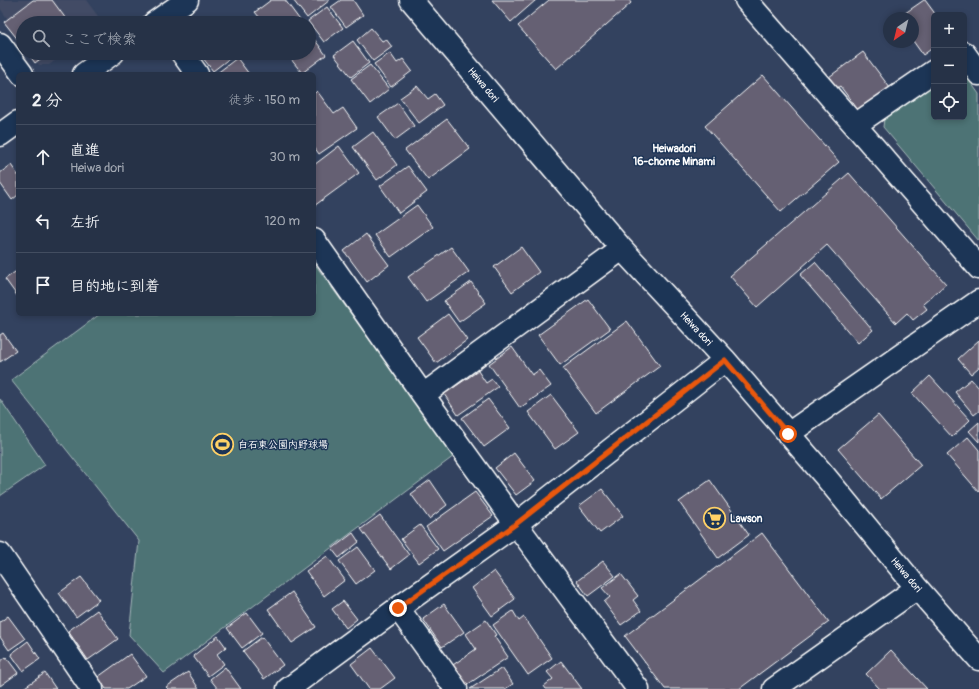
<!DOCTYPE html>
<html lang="ja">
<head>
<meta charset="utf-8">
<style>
	:root { --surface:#263247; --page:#323e52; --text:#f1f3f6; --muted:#a4aab4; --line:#424d60 }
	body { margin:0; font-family:Pangolin,"Klee One",sans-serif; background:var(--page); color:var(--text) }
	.controls { position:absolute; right:12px; top:12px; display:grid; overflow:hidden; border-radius:6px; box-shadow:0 2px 6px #0003 }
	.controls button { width:36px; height:36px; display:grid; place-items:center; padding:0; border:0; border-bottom:1px solid var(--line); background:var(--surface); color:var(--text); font:20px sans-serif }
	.compass { position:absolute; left:883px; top:12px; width:36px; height:36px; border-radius:50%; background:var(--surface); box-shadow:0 2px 6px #0003; rotate:215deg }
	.stop { position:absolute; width:12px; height:12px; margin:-9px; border:3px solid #ea580c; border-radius:50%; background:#fff }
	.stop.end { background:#ea580c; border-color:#fff; box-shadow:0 1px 4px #0008 }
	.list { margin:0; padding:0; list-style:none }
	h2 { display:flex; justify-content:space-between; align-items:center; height:52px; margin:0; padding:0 16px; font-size:17px }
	h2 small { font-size:13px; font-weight:400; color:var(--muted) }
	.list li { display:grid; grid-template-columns:26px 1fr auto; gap:12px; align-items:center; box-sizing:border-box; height:64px; padding:0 16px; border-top:1px solid var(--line) }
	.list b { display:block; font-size:15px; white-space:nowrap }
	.list p { margin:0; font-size:13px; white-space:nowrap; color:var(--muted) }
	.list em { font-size:13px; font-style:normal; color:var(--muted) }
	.icon { flex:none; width:22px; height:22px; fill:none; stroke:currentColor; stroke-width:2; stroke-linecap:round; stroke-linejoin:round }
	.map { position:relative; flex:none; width:979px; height:689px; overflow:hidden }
	.search { position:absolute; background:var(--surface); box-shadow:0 2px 6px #0003; left:16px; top:16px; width:300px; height:44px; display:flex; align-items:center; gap:10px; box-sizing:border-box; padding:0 14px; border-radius:22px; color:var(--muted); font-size:15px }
	.panel { position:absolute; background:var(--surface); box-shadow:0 2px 6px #0003; left:16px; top:72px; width:300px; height:244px; border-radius:6px }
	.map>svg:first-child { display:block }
	.built { fill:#424b65 }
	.green { fill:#4d7375; stroke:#a6b9ba }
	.building { fill:#656073; stroke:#fff }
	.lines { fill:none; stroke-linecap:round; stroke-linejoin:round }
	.minor-casing { stroke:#fff; stroke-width:25 }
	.minor { stroke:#1d3557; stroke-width:22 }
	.route { stroke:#ea580c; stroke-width:5 }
	.labels { text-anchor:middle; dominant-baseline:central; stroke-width:3; stroke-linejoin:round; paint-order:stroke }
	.street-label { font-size:10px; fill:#fff; stroke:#1d3557 }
	.poi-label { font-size:10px; font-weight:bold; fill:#fff; stroke:#1d3557; text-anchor:start }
	.neighbourhood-label { font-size:11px; font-weight:bold; fill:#fff; stroke:#1d3557 }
</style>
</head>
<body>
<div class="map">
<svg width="979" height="689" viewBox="0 0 979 689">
	<rect width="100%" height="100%" fill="#33425f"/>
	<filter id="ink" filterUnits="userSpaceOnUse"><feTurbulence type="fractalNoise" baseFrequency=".025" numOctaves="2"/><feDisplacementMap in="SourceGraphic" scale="8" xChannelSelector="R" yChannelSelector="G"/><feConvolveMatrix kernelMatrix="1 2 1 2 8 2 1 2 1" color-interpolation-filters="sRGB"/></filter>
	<g filter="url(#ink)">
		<path class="built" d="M0,0H86L103,23H23V42L0,8Z
			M31,53H66L49,65H39Z"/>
		<path class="green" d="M964,73L979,94V241L883,127L884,119L934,85V117H964Z
			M314,263L454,456L164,673L129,635L139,541L11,380L100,314H314Z
			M0,399L45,465L0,496Z"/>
		<path class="building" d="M33,0H52L69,23H23V46L4,22Z
			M271,0H285L302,23H264L255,12Z
			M293,0H330L307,18Z
			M341,0H353L363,15L346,27L331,7Z
			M492,0H536L511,22Z
			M549,0H629L631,3L556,69L518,26Z
			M924,0H925L936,15H934V47L923,55L913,41V18H898Z
			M327,7L343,28L324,42L308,21Z
			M371,28L382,41L386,39L392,47L373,61L357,40Z
			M309,32L326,55L302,73L286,53H309Z
			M353,41L369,63L351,77L334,55Z
			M863,52L890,88L859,111L840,86L837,88L829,77Z
			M28,53H48L35,63Z
			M199,53H234L235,54L213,71Z
			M390,53L397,63L403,59L412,71L391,87L374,64Z
			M237,58L249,74H216Z
			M370,65L389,89L370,104L351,79Z
			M763,75L839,162L781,212L705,126Z
			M417,86L428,99L435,94L443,105L419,123L400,98Z
			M317,91L334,114L343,108L357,128L319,154L314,147V94Z
			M398,103L414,126L395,140L378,117Z
			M447,119L470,149L428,180L405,150Z
			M373,132L397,165L377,180L353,147Z
			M339,146L359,173L314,206V165Z
			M11,165L18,175V195L12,200L0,183V173Z
			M408,166L427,192L399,213L380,186Z
			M849,173L946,284L923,304L927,309L913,320L907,313L896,323L827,245L757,307L730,276Z
			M417,205L433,227L391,257L375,235Z
			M366,234L389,265L367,282L344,251Z
			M451,247L469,272L426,302L408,277Z
			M521,247L539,272L512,292L494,267Z
			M815,262L873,330L858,343L800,275Z
			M18,270V297L5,279Z
			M471,282L486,303L459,322L444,301Z
			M588,299L610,329L560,365L538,335Z
			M448,314L467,340L436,363L417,337Z
			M627,321L660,366L596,413L563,368Z
			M3,333L16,351L0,362V335Z
			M979,340V367L971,374L958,359Z
			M512,347L532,375L539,370L551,386L520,408L489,364Z
			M478,371L486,383L492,379L498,387L458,415L444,394Z
			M930,376L970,420L952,437L912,393Z
			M971,379L979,388V411L974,415L955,392Z
			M551,395L579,432L555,449L528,412Z
			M488,399L510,428L484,447L462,418Z
			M878,415L921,465L881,499L838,449Z
			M979,422V442L969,431Z
			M968,437L979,450V492L947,455Z
			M514,453L535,481L516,495L495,468Z
			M430,480L447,505L429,519L411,494Z
			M710,480L749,535L718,558L679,502Z
			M602,489L623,516L600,533L579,506Z
			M475,492L493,516L443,551L426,527Z
			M380,515L409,555L391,569L361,529Z
			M420,525L438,549L419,563L401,539Z
			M353,533L359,542L339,558L332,549Z
			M762,533L829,622L739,689H665L625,636Z
			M358,547L375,570L356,584L339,561Z
			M327,556L345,580L324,596L306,571Z
			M603,561L615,576L588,596L577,581Z
			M494,571L515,599L492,616L472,588Z
			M621,574L638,596L633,600L641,611L621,625L604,602L610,597L602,588Z
			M81,577L99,600L76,617L59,593Z
			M292,592L316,627L292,643L268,609Z
			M343,601L357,619L346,628L332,609Z
			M444,604L464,632L442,647L423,619Z
			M97,610L118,639L88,660L68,631Z
			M513,611L519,621L524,617L552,658L528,675L493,625Z
			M247,613L262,633L242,648L227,628Z
			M8,616L25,639L9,650L0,637V622Z
			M486,620L496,635L494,636L508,657L464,687L450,667L476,649L466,634Z
			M218,636L226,647L217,654L224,664L208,676L193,656Z
			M262,637L283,665L264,679L243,651Z
			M28,641L40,659L23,671L11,654Z
			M372,648L395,678L380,689H369L351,664Z
			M891,650L927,689H880L866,674Z
			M130,654L146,676L127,689H106L98,677Z
			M6,657L18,673L0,686V662Z
			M561,661L582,689H546L544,686L553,679L547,672Z
			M225,667L241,689H218L210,679Z
			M502,668L513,684L505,689H470Z
			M188,672L199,689H168L166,687Z
			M45,673L56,689H22Z"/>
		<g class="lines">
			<defs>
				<path id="minor" d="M411,0L622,249L725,360L824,475L917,588L979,659
					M746,0L979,268
					M154,23L187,0
					M0,44L22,74
					M182,53L197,74
					M964,53L979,74
					M84,74L113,53
					M855,125L934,71
					M0,135L18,122
					M314,240L423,395L516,524L638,689
					M423,395L622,249
					M788,434L979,301
					M0,554L92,689
					M398,608L456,689
					M288,689L398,608L516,524L725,360
					M774,689L917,588"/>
			</defs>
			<use href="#minor" class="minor-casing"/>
			<use href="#minor" class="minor"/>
		</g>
	</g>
	<g class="lines" filter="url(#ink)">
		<path class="route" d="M398,608L516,524L725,360L788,434"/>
	</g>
	<defs>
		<symbol id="stadium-ring" viewBox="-11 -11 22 22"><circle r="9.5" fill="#1d3557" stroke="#ffd166" stroke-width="1.5"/><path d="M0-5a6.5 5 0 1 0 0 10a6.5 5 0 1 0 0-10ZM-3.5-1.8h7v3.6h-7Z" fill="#ffd166"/></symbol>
		<symbol id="supermarket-ring" viewBox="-11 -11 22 22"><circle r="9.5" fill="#1d3557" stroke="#ffd166" stroke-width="1.5"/><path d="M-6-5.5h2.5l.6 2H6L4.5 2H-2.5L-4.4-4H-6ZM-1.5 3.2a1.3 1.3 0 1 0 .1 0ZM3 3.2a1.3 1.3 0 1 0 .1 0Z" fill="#ffd166"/></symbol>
	</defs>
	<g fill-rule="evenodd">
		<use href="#stadium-ring" x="210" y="432" width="25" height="25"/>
		<use href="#supermarket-ring" x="702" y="506" width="25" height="25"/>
	</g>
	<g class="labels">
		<g class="street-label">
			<text transform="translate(483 85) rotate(50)">Heiwa dori</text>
			<text transform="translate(696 329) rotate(47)">Heiwa dori</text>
			<text transform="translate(906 575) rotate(50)">Heiwa dori</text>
		</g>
		<g class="poi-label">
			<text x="238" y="445">白石東公園内野球場</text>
			<text x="730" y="519">Lawson</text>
		</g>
		<g class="neighbourhood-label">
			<text x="674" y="148">Heiwadori<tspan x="674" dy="13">16-chome Minami</tspan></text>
		</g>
	</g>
</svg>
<div class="controls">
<button>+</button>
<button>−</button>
<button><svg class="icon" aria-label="locate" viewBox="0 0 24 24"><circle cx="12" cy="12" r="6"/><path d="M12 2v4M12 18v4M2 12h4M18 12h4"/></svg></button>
</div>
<svg class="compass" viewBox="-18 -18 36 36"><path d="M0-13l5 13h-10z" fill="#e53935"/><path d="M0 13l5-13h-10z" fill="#a4aab4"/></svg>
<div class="stop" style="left:788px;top:434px"></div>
<div class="stop end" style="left:398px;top:608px"></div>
<div class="search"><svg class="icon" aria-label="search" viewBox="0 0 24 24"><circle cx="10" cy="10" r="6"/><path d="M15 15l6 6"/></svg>ここで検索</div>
<section class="panel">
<h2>2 分<small>徒歩 · 150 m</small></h2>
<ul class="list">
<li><svg class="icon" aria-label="ahead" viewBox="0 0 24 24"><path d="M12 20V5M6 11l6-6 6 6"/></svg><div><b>直進</b><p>Heiwa dori</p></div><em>30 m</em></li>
<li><svg class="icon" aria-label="left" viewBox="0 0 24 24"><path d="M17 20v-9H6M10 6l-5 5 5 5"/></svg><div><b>左折</b></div><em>120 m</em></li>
<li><svg class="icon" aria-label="arrive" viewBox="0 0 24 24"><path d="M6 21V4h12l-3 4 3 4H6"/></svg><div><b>目的地に到着</b></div></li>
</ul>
</section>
</div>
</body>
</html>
